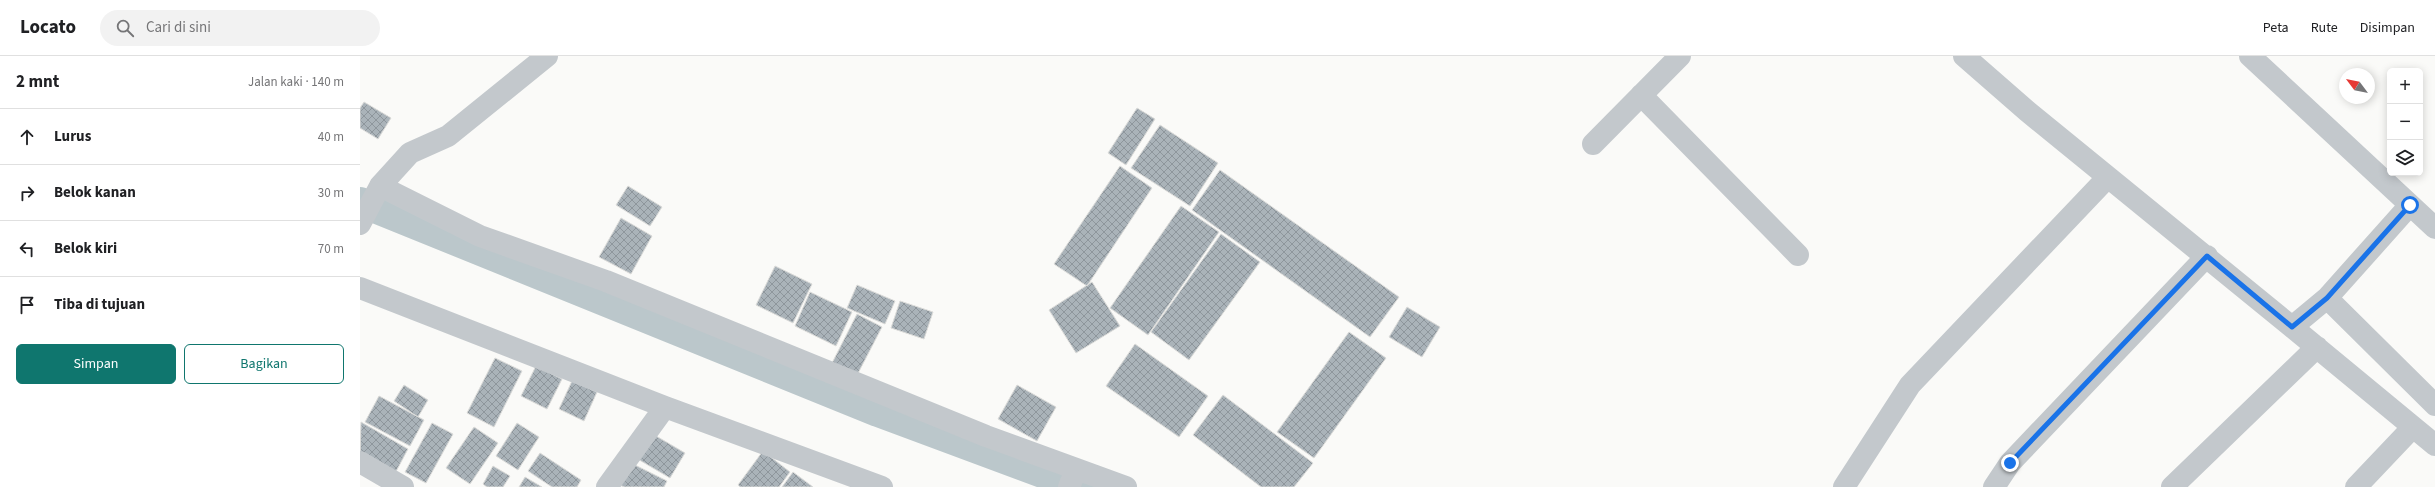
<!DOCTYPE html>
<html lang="id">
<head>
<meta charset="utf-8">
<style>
	:root { --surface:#fff; --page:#f2f2f2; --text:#202124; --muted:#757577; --line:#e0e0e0; --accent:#0f766e }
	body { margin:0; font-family:"Source Sans 3",sans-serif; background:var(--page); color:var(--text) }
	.controls { position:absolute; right:12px; top:12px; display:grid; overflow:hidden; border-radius:6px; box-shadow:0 2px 10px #0003 }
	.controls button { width:36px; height:36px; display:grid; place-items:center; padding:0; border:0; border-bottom:1px solid var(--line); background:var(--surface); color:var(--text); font:20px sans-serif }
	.compass { position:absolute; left:1979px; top:12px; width:36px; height:36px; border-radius:50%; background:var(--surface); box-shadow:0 2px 10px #0003; rotate:302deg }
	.stop { position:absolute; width:12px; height:12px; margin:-9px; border:3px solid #1a73e8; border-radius:50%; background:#fff }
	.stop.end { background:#1a73e8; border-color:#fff; box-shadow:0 1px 4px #0008 }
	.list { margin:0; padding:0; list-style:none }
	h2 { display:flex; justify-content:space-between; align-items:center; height:52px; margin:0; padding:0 16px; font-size:17px }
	h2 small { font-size:13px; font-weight:400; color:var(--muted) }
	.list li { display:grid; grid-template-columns:26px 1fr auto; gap:12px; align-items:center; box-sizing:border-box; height:56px; padding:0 16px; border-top:1px solid var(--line) }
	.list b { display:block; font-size:15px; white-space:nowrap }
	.list em { font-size:13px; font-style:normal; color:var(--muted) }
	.actions { display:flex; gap:8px; padding:12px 16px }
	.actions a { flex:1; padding:9px 0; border:1px solid var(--accent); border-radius:6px; text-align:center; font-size:14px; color:var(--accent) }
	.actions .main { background:var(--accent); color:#fff }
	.icon { flex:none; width:22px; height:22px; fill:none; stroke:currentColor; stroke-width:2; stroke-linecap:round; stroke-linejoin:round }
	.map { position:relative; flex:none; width:2075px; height:431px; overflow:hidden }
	header { display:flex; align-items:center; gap:24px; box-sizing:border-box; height:56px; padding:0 20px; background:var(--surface); border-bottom:1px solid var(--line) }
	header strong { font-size:19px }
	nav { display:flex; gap:22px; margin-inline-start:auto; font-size:14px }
	.search { width:280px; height:36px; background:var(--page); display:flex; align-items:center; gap:10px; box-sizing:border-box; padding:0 14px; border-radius:22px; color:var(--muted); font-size:15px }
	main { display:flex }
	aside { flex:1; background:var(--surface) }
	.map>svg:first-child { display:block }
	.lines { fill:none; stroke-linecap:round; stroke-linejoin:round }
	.canal { stroke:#bbc7cb; stroke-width:30 }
	.building { fill:url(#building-cross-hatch); stroke:#dcdcda }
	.minor { stroke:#c3c8cc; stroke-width:22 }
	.route { stroke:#1a73e8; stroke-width:5 }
</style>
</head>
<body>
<header>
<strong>Locato</strong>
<div class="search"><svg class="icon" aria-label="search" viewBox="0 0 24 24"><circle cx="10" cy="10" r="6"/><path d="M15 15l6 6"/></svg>Cari di sini</div>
<nav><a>Peta</a><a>Rute</a><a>Disimpan</a></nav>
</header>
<main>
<aside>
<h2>2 mnt<small>Jalan kaki · 140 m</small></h2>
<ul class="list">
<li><svg class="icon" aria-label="ahead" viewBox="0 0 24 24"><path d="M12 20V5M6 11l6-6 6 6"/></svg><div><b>Lurus</b></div><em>40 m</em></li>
<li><svg class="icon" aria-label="right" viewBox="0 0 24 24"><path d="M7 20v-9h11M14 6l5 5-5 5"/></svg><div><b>Belok kanan</b></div><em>30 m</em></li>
<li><svg class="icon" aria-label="left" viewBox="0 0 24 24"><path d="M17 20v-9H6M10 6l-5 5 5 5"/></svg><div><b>Belok kiri</b></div><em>70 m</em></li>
<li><svg class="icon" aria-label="arrive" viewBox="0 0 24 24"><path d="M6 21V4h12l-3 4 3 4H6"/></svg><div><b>Tiba di tujuan</b></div></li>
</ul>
<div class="actions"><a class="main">Simpan</a><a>Bagikan</a></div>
</aside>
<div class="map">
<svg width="2075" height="431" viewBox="0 0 2075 431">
	<defs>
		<pattern id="building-cross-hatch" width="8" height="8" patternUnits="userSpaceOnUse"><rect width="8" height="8" fill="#aab3b9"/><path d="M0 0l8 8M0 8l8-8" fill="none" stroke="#8e969c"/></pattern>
	</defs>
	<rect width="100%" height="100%" fill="#fafaf8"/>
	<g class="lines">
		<path class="canal" d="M0,146L518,356L720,431"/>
	</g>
	<path class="building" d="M4,46L31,62L18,83L0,72V52Z
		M777,52L795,63L766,109L748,97Z
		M800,69L858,107L830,150L771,112Z
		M760,110L792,132L727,230L694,208Z
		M860,114L1039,241L1010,281L832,154Z
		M268,130L302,151L290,170L256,149Z
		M821,150L859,176L788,279L750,252Z
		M261,162L292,180L271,218L239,201Z
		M861,178L900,206L829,304L791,276Z
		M415,210L452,228L433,267L396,249Z
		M732,226L760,270L716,297L689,254Z
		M497,229L535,245L525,268L487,252Z
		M450,236L492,256L476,290L435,270Z
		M540,245L573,256L564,283L531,272Z
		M1047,251L1080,271L1062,301L1029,281Z
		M497,258L522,271L495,323L470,311Z
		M989,276L1026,302L954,402L917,376Z
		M775,288L848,340L819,381L746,330Z
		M135,302L162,315L134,371L107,357Z
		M176,310L202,323L187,353L161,340Z
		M212,325L237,336L224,365L199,353Z
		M44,329L68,344L58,361L34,345Z
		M657,329L696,351L677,385L638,363Z
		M863,339L953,407L934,431H901L833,379Z
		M19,340L64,364L50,390L5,366Z
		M1,366L48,393L32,423L0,405Z
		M72,367L93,378L66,427L45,416Z
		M157,367L179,381L158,414L136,400Z
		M114,371L138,387L110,428L86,412Z
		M291,377L325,397L310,422L276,402Z
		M403,395L430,416L419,431H380L378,429Z
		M180,397L221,424L217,431H192L168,415Z
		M271,407L307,425L304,431H264L260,429Z
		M133,410L150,420L143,431H127L123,428Z
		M433,416L453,431H422Z
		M165,421L182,431H159Z"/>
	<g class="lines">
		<path class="minor" d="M1604,0L1667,55L1932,271L1967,242L2075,349
			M1890,0L2075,172
			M1281,39L1438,199
			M1233,88L1320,0
			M20,130L120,180L246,225L626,380L766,431
			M0,168L20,130L50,97L88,80L187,0
			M0,232L305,351L522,431
			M1967,242L2050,149
			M1932,271L2075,389
			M0,406L43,431
			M247,431L305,351
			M709,431L716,414
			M1484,431L1550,329L1748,121
			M1634,431L1650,407L1847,200
			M1812,431L1957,291
			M1996,431L2053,371"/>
	</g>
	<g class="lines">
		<path class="route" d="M1650,407L1847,200L1932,271L1967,242L2050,149"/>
	</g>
</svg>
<div class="controls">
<button>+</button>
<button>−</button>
<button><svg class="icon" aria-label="layers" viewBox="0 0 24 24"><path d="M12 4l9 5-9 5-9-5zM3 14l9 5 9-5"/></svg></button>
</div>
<svg class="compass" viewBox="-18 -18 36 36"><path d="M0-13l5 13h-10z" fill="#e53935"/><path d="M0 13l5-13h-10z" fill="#757577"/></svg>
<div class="stop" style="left:2050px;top:149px"></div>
<div class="stop end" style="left:1650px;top:407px"></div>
</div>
</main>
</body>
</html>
